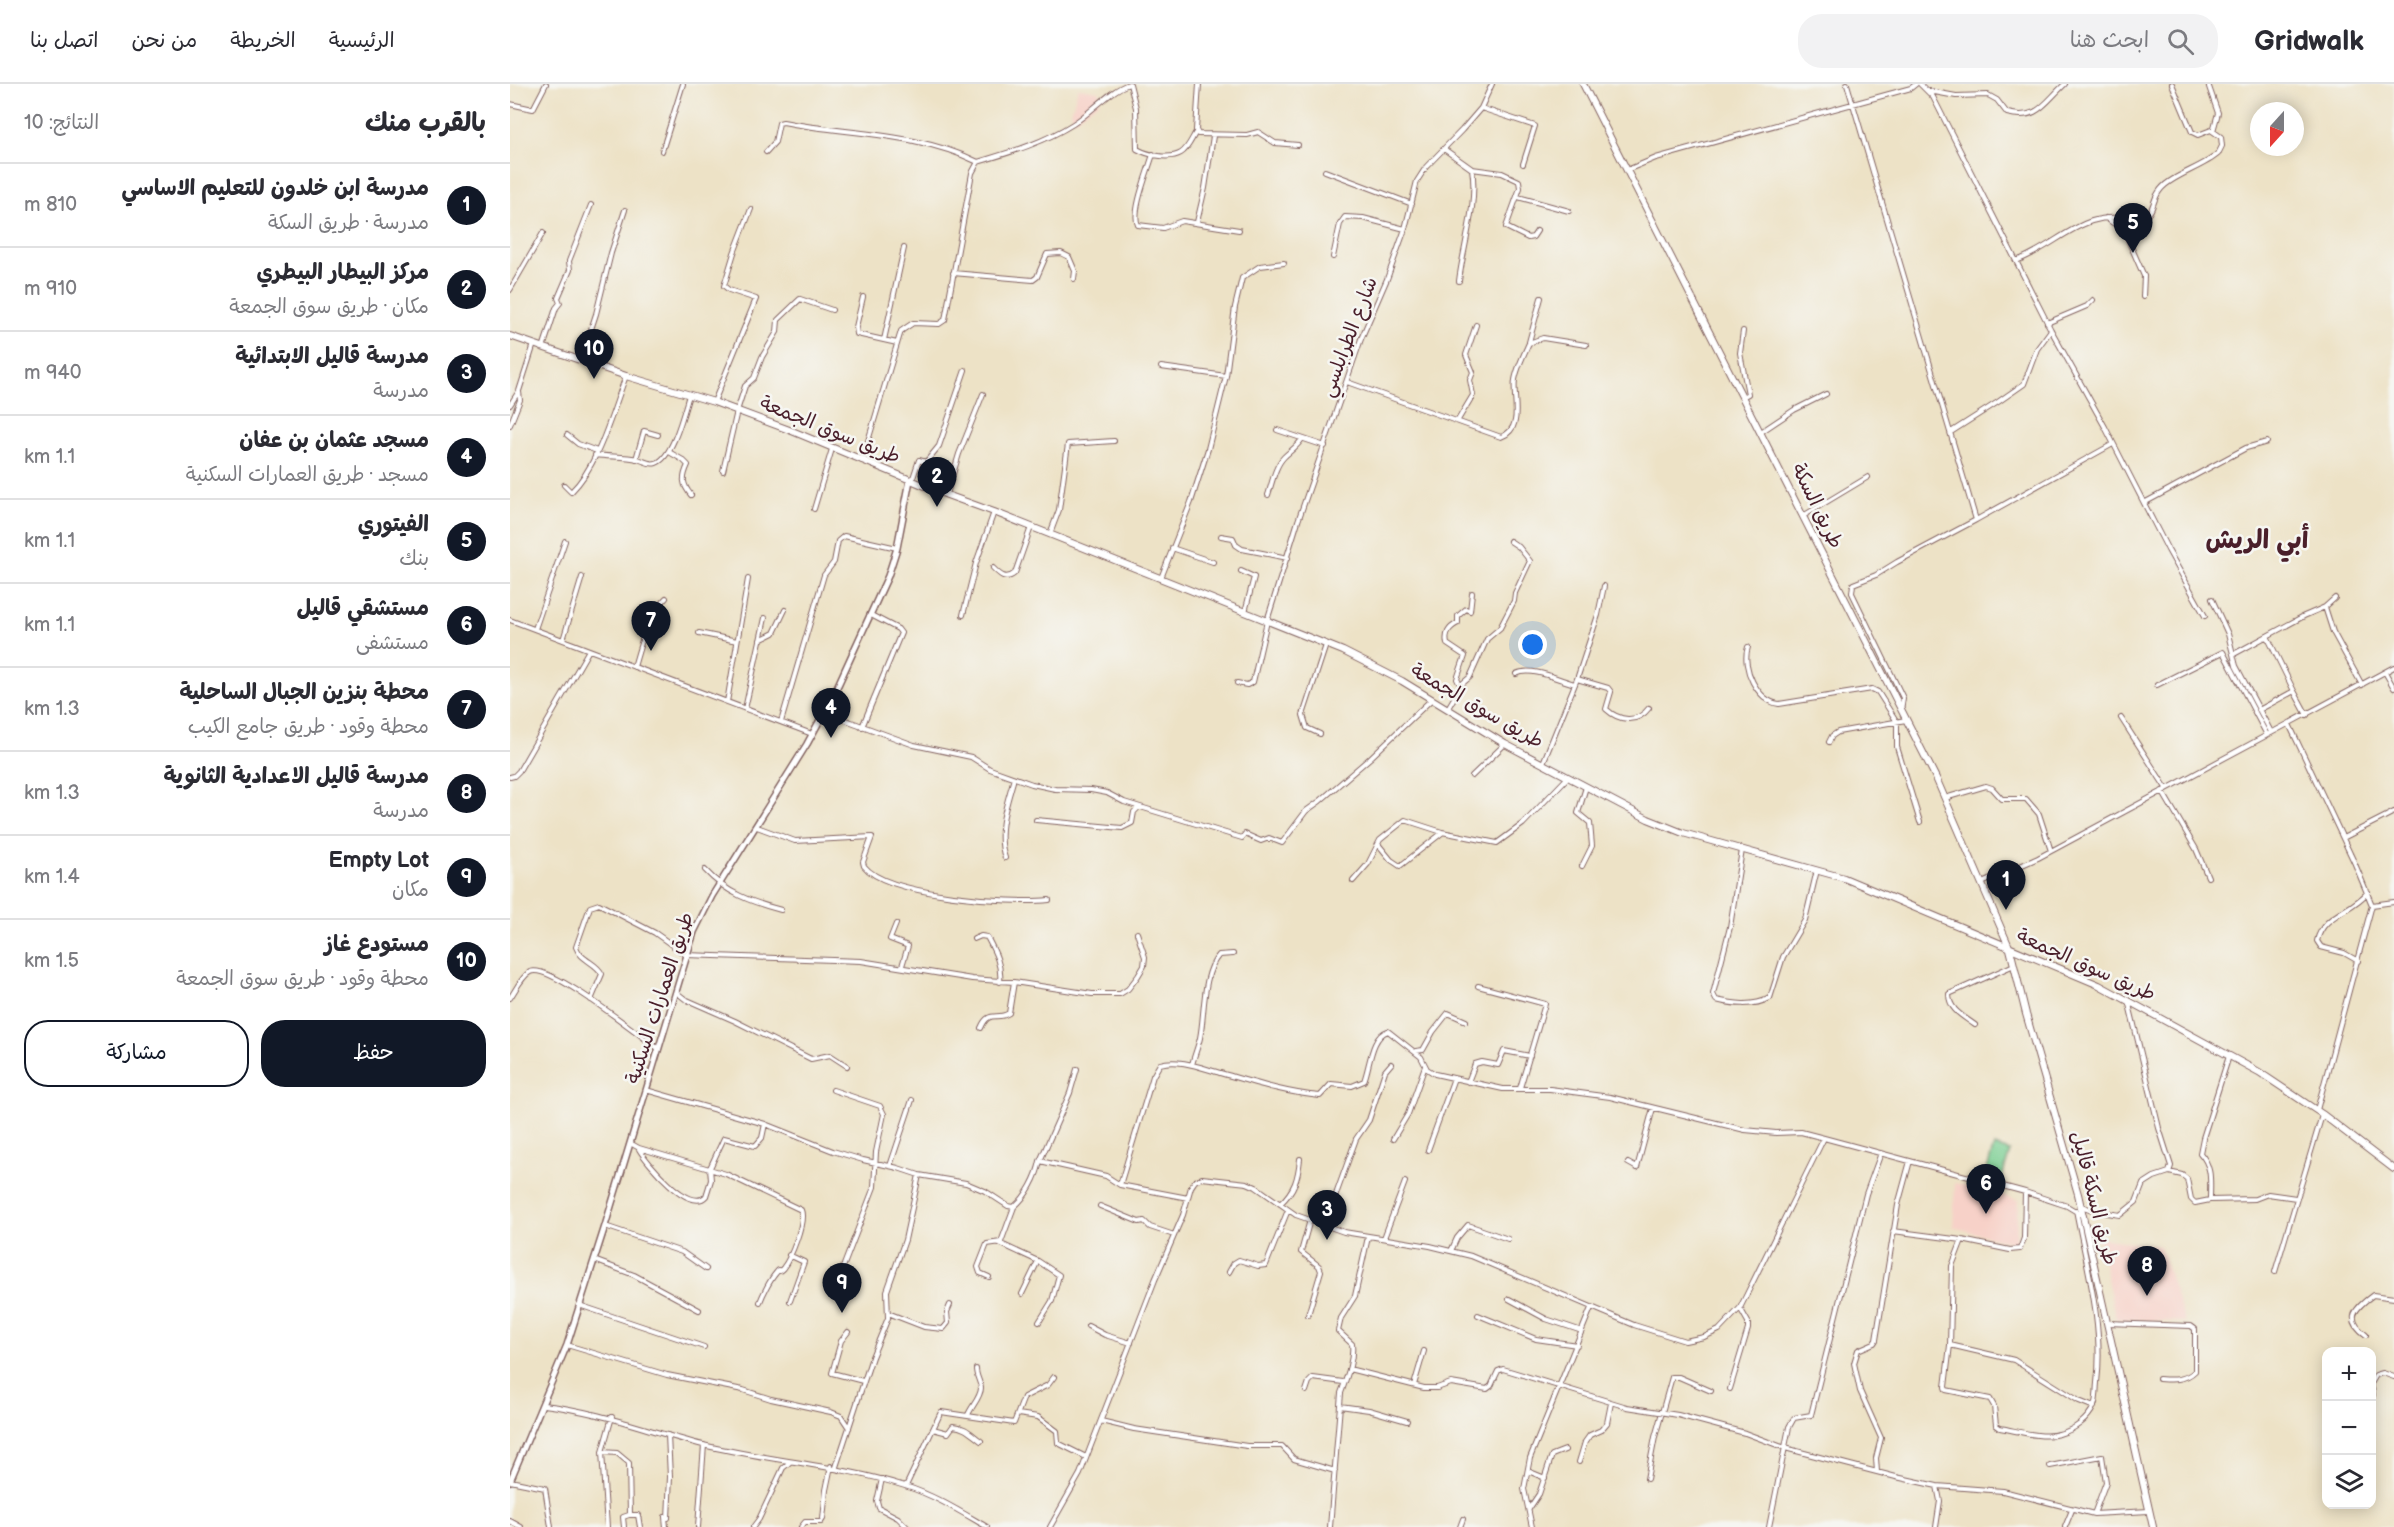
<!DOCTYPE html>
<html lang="ar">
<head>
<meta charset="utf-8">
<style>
	:root { --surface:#fff; --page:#f2f2f3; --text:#2b2b33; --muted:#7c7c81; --line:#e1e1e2; --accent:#111827 }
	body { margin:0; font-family:"Balsamiq Sans","Playpen Sans Arabic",sans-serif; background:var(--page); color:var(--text); direction:rtl }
	.controls { position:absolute; right:18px; bottom:18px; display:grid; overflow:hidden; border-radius:12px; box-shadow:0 3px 15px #0003 }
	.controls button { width:54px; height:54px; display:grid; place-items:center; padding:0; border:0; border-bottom:2px solid var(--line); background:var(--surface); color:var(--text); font:30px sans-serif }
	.compass { position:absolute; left:1740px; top:18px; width:54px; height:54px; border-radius:50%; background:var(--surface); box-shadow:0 3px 15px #0003; rotate:201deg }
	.you { position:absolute; left:1023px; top:561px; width:21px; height:21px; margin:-15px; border:4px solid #fff; border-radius:50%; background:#1a73e8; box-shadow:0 0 0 9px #1a73e833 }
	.badge { display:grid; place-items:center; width:39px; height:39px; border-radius:50%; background:var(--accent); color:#fff; font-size:20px; font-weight:700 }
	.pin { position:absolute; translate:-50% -50px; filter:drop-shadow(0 2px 3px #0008) }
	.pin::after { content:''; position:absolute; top:32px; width:21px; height:18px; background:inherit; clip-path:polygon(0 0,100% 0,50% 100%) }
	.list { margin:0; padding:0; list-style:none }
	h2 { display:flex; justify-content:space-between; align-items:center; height:78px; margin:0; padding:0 24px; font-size:26px }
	h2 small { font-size:20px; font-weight:400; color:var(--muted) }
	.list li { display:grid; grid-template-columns:39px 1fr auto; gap:18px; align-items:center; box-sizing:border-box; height:84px; padding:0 24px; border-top:2px solid var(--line) }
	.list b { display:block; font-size:22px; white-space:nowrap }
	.list p { margin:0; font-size:20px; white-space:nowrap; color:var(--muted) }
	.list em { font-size:20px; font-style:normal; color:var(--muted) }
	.actions { display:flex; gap:12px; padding:18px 24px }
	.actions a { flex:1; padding:14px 0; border:2px solid var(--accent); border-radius:24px; text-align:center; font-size:21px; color:var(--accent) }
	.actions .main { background:var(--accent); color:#fff }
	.icon { flex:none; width:33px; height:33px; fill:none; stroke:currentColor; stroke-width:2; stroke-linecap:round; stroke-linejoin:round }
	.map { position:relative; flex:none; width:1884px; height:1443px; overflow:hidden; direction:ltr }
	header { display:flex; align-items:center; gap:36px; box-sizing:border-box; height:84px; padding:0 30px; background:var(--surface); border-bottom:2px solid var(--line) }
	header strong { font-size:28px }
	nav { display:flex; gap:33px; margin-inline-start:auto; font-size:21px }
	.search { width:420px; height:54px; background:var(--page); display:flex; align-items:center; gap:15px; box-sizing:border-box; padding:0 21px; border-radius:24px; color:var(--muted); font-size:22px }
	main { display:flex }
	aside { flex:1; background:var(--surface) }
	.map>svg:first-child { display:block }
	.built { fill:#f7d1c8 }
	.green { fill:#78cd90; stroke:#61765e; stroke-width:1.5 }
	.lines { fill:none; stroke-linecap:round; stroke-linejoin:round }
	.street-casing { stroke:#836361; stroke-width:6 }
	.secondary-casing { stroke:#836361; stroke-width:8 }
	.primary-casing { stroke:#836361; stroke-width:8 }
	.street { stroke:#fff; stroke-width:4 }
	.secondary { stroke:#fff; stroke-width:5 }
	.primary { stroke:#fff; stroke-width:6 }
	.labels { text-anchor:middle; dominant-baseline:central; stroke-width:5; stroke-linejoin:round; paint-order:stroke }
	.street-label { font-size:20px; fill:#4a1f2b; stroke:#f6f6f2 }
	.district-label { font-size:26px; font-weight:bold; fill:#4a1f2b; stroke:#f6f6f2 }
</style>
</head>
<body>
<header>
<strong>Gridwalk</strong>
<div class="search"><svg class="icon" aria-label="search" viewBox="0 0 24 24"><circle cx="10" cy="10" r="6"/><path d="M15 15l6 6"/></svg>ابحث هنا</div>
<nav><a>الرئيسية</a><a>الخريطة</a><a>من نحن</a><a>اتصل بنا</a></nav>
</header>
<main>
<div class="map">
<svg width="1884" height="1443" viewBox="0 0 1884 1443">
	<rect width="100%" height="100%" fill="#f6f6f2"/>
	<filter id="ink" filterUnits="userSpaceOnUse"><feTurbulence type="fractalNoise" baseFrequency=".0167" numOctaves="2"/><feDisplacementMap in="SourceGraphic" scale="12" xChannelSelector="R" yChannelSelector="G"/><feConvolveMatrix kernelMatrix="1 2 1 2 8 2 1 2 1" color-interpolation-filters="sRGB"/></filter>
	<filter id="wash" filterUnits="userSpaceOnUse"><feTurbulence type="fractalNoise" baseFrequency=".008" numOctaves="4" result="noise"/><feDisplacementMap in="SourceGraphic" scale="24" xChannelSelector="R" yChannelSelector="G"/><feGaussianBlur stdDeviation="1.35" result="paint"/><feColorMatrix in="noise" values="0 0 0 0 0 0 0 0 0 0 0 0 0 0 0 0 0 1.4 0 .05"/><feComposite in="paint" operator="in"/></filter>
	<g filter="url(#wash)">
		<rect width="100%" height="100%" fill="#ede2c6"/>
		<path class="built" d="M568,4L589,7V18L564,36L561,29Z
			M1445,1099L1508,1116L1506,1160L1443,1143Z
			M1588,1154L1650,1162L1675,1238L1606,1235Z"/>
		<path class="green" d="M1484,1062L1500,1067L1491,1097L1475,1092Z"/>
	</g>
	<g filter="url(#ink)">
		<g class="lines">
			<defs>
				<path id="street" d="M620,0L626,24L627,65C638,71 659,76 671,69C678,65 682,54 686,48
					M689,0L686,46L688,50L737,51L748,48L765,59L788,61
					M1337,0L1466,436L1603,360
					M1410,0L1423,13L1541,246L1595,343L1658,466L1695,532
					M1698,0L1708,29L1703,47
					M1419,7L1446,12L1478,11L1487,16L1497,29C1528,37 1534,19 1555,0
					M0,20L23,25L36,0
					M971,24L1025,42L1013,80
					M934,65L962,85L992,89L1009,97L1010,104L996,143L1018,154L1023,153L1027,147
					M152,67L173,0
					M256,68L265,58L269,39L273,38C338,51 407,48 468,78C501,68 533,59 563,40C581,29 600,6 619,0
					M643,70C639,85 621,128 628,141L653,144L672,137L729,146
					M1117,86L1146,74L1401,4L1406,0
					M815,87L902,120
					M1008,113L1059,127
					M1596,134L1613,146L1616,151L1634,192L1633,213
					M687,138L695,104L703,52
					M823,173L830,140L835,133L853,134L895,145
					M1506,177C1550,161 1574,122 1626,137C1648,129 1639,119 1651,105C1661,92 1693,83 1708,70L1712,62L1711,53L1701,46L1688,51L1682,48L1662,0
					M443,189L523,196L527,193L537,170L551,169L559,173L565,187L564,195
					M949,197C953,163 968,119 962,85
					M0,206L33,149
					M353,213L346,243L347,250L387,259
					M1537,239L1577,222L1583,216
					M374,256L394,164
					M1019,258L1031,214
					M33,264L46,224L50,219L48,214L60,186L59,177L81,121
					M71,276L86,230L101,169L115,126
					M651,283L716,292
					M837,298L991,353C1015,344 1002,314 1005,296C1007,284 1014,270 1019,259L1033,254L1076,261
					M1232,313L1238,310L1230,269L1233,247
					M204,318L246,215L219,206L214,202L224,169L241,125
					M0,321L9,307L24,260
					M948,336L963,311L960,296L963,288L956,271L966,241
					M0,341L10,316L9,308
					M767,346L815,362
					M1251,348L1284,326L1316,310
					M1441,348L1488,318L1514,300L1527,265L1541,246
					M57,351L68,360L87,367
					M159,368L173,376L178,381C172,394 172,400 181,411
					M85,371C99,373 115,372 128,375C134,377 139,381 146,379C163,374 174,327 179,311
					M126,375L134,347L148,351
					M352,377L391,247L403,239L429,240L435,236L462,89L468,78
					M213,387L227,327L235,302L244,294L252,273L267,248L268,236L290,215L322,226
					M402,397L409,376L416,378L429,362L455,286
					M54,401L61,408C89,381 102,328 116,292
					M437,410L449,370L473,310
					M758,411C762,399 765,382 774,373C781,366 787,363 792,355
					M1634,419L1736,364L1757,358
					M304,425L322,365
					M1293,432L1358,393
					M540,450L549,426L558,360L604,357
					M711,452L723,454L726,461L732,465L778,474
					M662,464L703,478
					M483,484C490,491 496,497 505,489L521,443
					M731,487L744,493L735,528
					M651,494L681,418L698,365L716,292L725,223L732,194L750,182L774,179
					M1825,514L1815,523L1823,548L1852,601
					M1702,515L1718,550L1726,582L1761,648
					M453,531L466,479L484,428
					M0,536L302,650
					M25,545L55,457
					M189,549L227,557
					M1757,552L1784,607
					M53,556L72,493
					M250,556L264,549L275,526
					M1238,563C1231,583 1247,617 1269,620L1362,605L1368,608L1387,638V663L1410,738
					M1724,570L1794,532L1815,523
					M124,583C131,559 137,532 156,514
					M1875,588L1884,604
					M1006,590C1022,582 1049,596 1065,600
					M1067,595L1098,604L1101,608L1096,625C1109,637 1127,640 1139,624
					M727,599L737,601L743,598L757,537L788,437L851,255L877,195L895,145L907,97L916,83L952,46L971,24L982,0
					M1647,601L1713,568L1757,651
					M951,603L947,595L955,572L937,560C935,550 938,544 948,539V532L956,525L960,527L962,509
					M217,618L238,495
					M938,624L953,599L960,593L977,555L990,544L1004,517L1005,509L1020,477L1009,463L1000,457
					M235,625L255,534
					M1391,626L1393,614L1342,509L1343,500L1366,491L1387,478L1466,436
					M1749,626L1784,607L1797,631
					M314,628L404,661L461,673L480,685L522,700L545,705L581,706L597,709L614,718L732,754L735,750L751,757L759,754L772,759L796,727L810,717L860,674L922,615
					M1611,634L1656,704
					M271,638L314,491L324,478L328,457L334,452L387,464
					M1779,640L1845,780L1862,821L1807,1026
					M352,643L391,549L388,545L361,531
					M810,650L797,644L793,631L816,561
					M1319,658L1322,652L1328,648L1396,636
					M1033,679L1067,595L1088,531L1094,502
					M962,692L995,660
					M0,693L4,692L9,687L79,566
					M1652,707L1686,765L1698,793
					M1435,714L1476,702L1482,704L1492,715H1516L1529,730L1541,767
					M526,736L612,744L622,739L624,728L629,723
					M247,743L285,757L362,753L353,778L354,782C377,812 502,820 539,816
					M1833,754L1884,728
					M868,760L881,776L890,782L932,749
					M1232,766L1220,843L1203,910L1206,916C1223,920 1243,923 1260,914L1273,873L1295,836L1307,786
					M495,774C486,748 497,719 504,694
					M1072,782L1082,762L1080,739L1068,729L1076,703
					M195,786C216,809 241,818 271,826
					M843,797L858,780L870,756L895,736L932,748L987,759L1013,740L1058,693
					M1472,799L1528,774L1884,583
					M1862,821L1884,818
					M386,840L380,855L398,862L392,882
					M464,855L471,852L477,853C485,868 492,881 490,898
					M1848,877L1834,869L1811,863L1807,857C1813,830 1840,829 1858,808
					M968,902L1035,920L1010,1004
					M166,908L175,915L225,937L301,975L320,971L337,982
					M0,914C5,907 12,892 20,888C39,878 130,952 149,965
					M81,916L92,890C86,878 71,877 66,863L80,823L89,820L145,849L176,871L351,877L462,895L504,898L582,910H610L618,905L628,892L634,882L635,873L627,849
					M1618,916L1649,1044L1661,1082L1659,1088L1672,1091L1677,1095L1681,1115L1685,1119L1700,1116L1745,1115L1758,1110L1786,1114
					M1465,941C1453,932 1439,926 1439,910L1504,881
					M471,944C479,925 487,937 499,929L504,898
					M906,967L913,966L923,948L938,929L956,937
					M682,981C684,972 688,963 690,954C695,929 692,890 709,871L723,870
					M958,998L965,980L972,978L988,981L994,967L1020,972
					M136,1006L255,1040L323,1067L353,1076L388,1084L409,1091L456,1099L475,1107L498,1122L504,1123C517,1112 527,1093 530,1077L596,1092L610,1101L678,1114
					M323,1006L370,1022L374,1030L366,1068L364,1103L332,1186L341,1191L342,1196
					M883,1055L898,1030L915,982
					M120,1059L129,1064L216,1090L291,1126C296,1137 281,1174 273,1184C267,1191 271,1182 266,1189C260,1196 253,1210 250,1218
					M129,1065C137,1079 180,1130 196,1112L201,1096L200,1084L214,1054L245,1062L252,1054L255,1040
					M918,1066L944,994
					M530,1077L560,1009L567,985
					M1118,1079L1127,1084L1143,1024
					M380,1082L402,1016
					M610,1101L643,992L650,980C668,974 692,984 710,989C742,998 776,1009 810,1012L821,1000L842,1002L854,997C860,982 861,952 878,947L911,973L917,985L925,990L993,1005H1040L1100,1013L1235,1046L1266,1049L1291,1048L1314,1054
					M1515,1108L1514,1154L1510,1165L1500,1166L1452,1156L1442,1182L1440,1261L1435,1303L1436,1306L1480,1315L1484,1322L1486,1341L1490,1344C1508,1347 1532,1355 1549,1350C1564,1346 1578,1336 1584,1322C1587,1315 1586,1307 1587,1299C1594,1241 1577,1184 1566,1126
					M1700,1116C1700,1098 1703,1083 1690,1069L1693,1054L1719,972
					M770,1120C785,1106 788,1094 790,1075
					M590,1122L629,1138L634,1137L640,1143L664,1151
					M1571,1122L1585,1127L1610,1131L1626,1118L1633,1100L1644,1093L1659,1088
					M815,1141L846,1055L859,1036L875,987L881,980
					M95,1142L172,1168L196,1185
					M1383,1147L1452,1156
					M874,1154L895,1098
					M489,1159L528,1177L549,1191L542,1217L529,1238
					M941,1167L947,1154L958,1141L998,1155
					M279,1171L294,1178L280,1217
					M84,1176L124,1191L189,1226
					M719,1188L724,1179L729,1176L748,1182L756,1181L778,1126
					M1765,1188L1812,1031
					M479,1193L470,1189L468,1183L477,1160L491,1158L504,1123
					M512,1210L528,1177
					M999,1215L1036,1235L1072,1247
					M69,1221L194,1263
					M378,1229L414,1243L433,1245L438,1239L437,1228L440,1221
					M798,1231L811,1187L809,1182L791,1168L800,1136
					M968,1231L1026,1255L1067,1261
					M1597,1239L1681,1242L1685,1245V1287C1675,1297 1662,1296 1649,1295
					M578,1242L595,1251L621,1259
					M338,1248L331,1257L322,1289L353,1297
					M1856,1251C1834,1235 1845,1224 1863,1211L1884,1214
					M57,1261L157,1291L233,1306L261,1315L321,1328L331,1332L339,1344
					M1440,1261L1504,1276L1569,1317L1584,1323
					M839,1285L914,1304H927L941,1299L977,1305L981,1302L988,1287L993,1285L1117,1323L1168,1331L1235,1349L1275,1364L1386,1393L1427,1402L1493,1407L1584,1430L1639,1427
					M1862,1298L1866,1291L1873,1289L1884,1293
					M904,1301L914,1267
					M1862,1304L1863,1311
					M1220,1305L1238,1245V1238L1230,1224
					M796,1307L799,1298L803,1294L833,1298
					M34,1321C91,1328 138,1347 193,1361C260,1377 329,1381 395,1402C424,1411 451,1428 477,1443
					M830,1322L859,1326L897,1337
					M508,1330L528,1333L547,1347L548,1359L576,1373
					M458,1331C461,1323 471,1313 471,1304C470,1297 466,1292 466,1285
					M591,1337L624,1345L737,1362H772L784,1375L825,1387
					M423,1345L438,1349L443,1342C456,1343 461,1350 471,1357
					M92,1368L107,1369L119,1379L120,1431H128L130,1443
					M1069,1378L1075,1358L1080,1351L1091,1346L1097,1339L1101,1319
					M1540,1382L1592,1372L1596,1398L1584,1430
					M326,1383L362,1273L378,1234L377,1207L395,1156L409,1091
					M1018,1387L1035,1394
					M1367,1388L1366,1374L1371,1354L1350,1307L1344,1279L1348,1266L1364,1259L1366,1256L1388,1121L1400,1077
					M372,1395L367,1417L369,1424L388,1434L397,1443
					M1137,1395L1145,1353L1162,1293H1169L1201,1307
					M0,1397L35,1404L41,1443
					M396,1402L431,1328L504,1339L514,1313L538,1301L544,1293
					M1019,1425L1029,1410L1042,1371L1055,1366
					M0,1437L11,1443
					M97,1443L92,1368L102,1333
					M114,1443L113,1433L119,1431
					M156,1443L155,1433L158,1434L160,1393L158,1351
					M188,1443L194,1361
					M243,1443L249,1435L273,1384L279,1379
					M291,1443L295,1438H311L313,1435L316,1406L321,1382
					M540,1443L570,1390L645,1196L673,1131L681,1103L685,1097L692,1094L737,1099L746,1103L786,1131L834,1148L920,1162L961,1172L1124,1241L1175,1257L1194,1253L1209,1246L1230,1224L1314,1054L1515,1108L1557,1122L1572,1131
					M820,1443L831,1309C836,1295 844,1276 842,1260L828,1247L831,1234L845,1212L858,1153
					M950,1443L953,1435
					M1022,1443L1014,1405L1020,1374L1081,1224
					M1259,1443L1279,1343L1284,1334L1301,1331L1356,1110L1371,1069
					M1426,1443L1430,1417L1427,1402
					M1555,1443L1562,1426"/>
				<path id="secondary" d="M0,1397L57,1261L95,1142L184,848L202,812L297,660L323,612L378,492L387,464L400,396"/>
				<path id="primary" d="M1073,0L1426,694L1500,865L1516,930L1568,1110L1643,1443
					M0,252L116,292L204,318L282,347L437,411L484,428L833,567L892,597L995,660L1138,735L1173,749L1334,794L1589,901L1749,988L1812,1030L1884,1085"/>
			</defs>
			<use href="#street" class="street-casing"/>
			<use href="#secondary" class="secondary-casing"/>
			<use href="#primary" class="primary-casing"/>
			<use href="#street" class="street"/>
			<use href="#secondary" class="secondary"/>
			<use href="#primary" class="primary"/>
		</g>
	</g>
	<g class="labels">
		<g class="street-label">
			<text transform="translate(839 253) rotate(-69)">شارع الطرابلسي</text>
			<text transform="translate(320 346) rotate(22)">طريق سوق الجمعة</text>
			<text transform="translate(1307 422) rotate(64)">طريق السكة</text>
			<text transform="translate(967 622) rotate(30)">طريق سوق الجمعة</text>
			<text transform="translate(1576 881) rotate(24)">طريق سوق الجمعة</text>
			<text transform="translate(150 914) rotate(-72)">طريق العمارات السكنية</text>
			<text transform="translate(1584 1114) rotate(76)">طريق السكة قاليل</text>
		</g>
		<g class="district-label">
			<text x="1747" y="456">أبي الريش</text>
		</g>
	</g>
</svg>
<div class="controls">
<button>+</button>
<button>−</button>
<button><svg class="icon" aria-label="layers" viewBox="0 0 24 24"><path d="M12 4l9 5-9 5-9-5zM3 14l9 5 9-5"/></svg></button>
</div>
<svg class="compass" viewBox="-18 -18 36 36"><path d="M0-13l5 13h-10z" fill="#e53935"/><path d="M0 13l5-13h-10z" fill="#7c7c81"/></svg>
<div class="you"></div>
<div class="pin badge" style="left:1496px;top:826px">1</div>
<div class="pin badge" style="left:427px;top:423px">2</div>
<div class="pin badge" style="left:817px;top:1156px">3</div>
<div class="pin badge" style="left:321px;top:654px">4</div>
<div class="pin badge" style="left:1623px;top:169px">5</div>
<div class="pin badge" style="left:1476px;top:1130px">6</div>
<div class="pin badge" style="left:141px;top:567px">7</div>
<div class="pin badge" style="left:1637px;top:1212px">8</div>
<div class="pin badge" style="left:332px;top:1229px">9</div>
<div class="pin badge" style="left:84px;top:295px">10</div>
</div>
<aside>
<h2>بالقرب منك<small>النتائج: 10</small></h2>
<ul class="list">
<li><span class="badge">1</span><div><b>مدرسة ابن خلدون للتعليم الاساسي</b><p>مدرسة · طريق السكة</p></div><em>810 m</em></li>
<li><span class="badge">2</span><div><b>مركز البيطار البيطري</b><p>مكان · طريق سوق الجمعة</p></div><em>910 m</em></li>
<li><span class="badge">3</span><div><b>مدرسة قاليل الابتدائية</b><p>مدرسة</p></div><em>940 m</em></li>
<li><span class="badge">4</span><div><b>مسجد عثمان بن عفان</b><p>مسجد · طريق العمارات السكنية</p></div><em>1.1 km</em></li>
<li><span class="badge">5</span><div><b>الفيتوري</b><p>بنك</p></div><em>1.1 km</em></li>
<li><span class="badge">6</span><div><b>مستشقي قاليل</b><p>مستشفى</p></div><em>1.1 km</em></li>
<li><span class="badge">7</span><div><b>محطة بنزين الجبال الساحلية</b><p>محطة وقود · طريق جامع الكيب</p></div><em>1.3 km</em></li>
<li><span class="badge">8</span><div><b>مدرسة قاليل الاعدادية الثانوية</b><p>مدرسة</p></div><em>1.3 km</em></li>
<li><span class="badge">9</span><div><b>Empty Lot</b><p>مكان</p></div><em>1.4 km</em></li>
<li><span class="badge">10</span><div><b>مستودع غاز</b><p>محطة وقود · طريق سوق الجمعة</p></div><em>1.5 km</em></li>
</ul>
<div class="actions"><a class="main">حفظ</a><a>مشاركة</a></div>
</aside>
</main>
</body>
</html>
